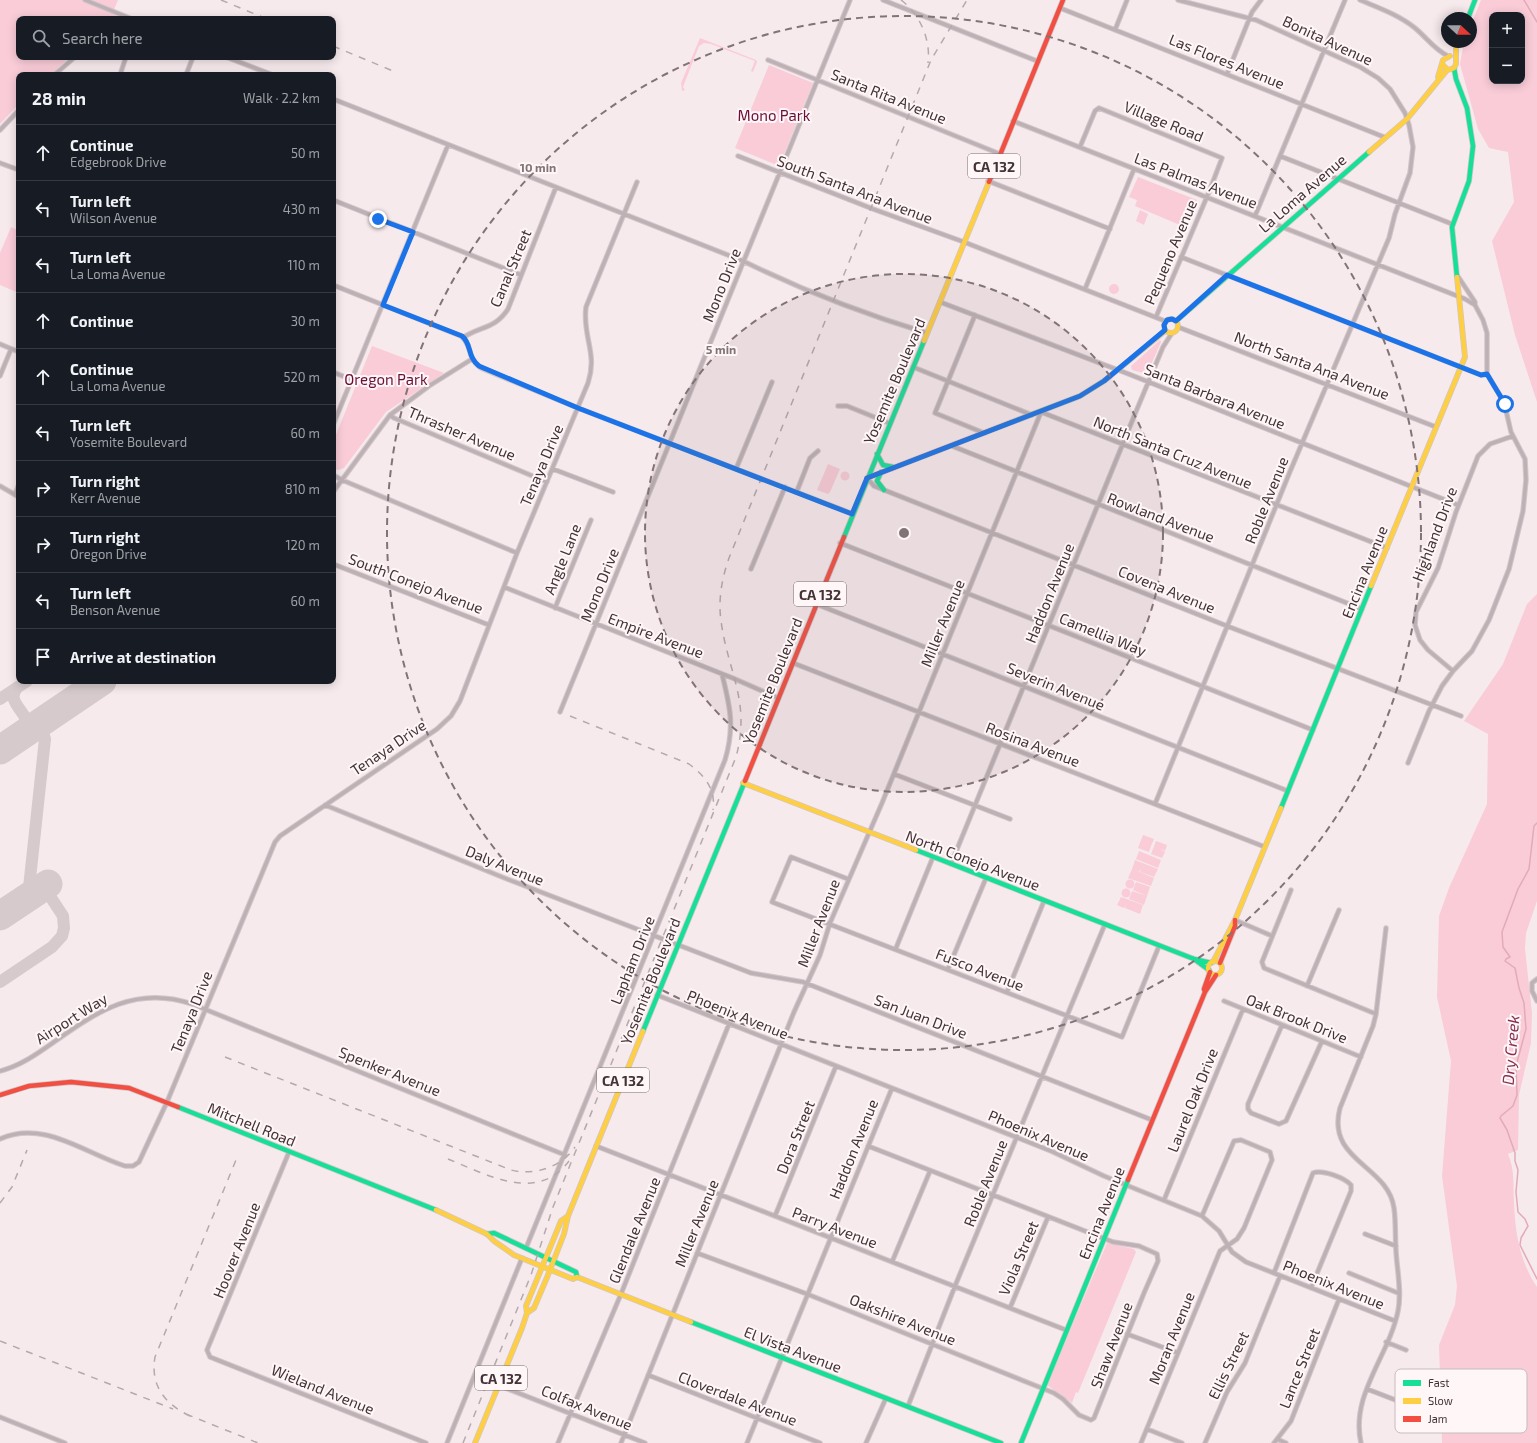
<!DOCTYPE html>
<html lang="en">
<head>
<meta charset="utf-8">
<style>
	:root { --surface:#171b24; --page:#20242c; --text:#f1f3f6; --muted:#9ea1a6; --line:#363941 }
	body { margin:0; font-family:"Exo 2",sans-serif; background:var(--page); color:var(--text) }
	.controls { position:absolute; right:12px; top:12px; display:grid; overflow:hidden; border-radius:8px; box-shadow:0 2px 10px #0003 }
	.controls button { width:36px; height:36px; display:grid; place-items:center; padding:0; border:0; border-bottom:1px solid var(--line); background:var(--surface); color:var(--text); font:20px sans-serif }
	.compass { position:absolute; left:1441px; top:12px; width:36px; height:36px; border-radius:50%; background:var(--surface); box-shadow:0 2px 10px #0003; rotate:112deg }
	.stop { position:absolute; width:12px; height:12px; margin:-9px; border:3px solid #1a73e8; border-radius:50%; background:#fff }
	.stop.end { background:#1a73e8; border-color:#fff; box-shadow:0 1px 4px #0008 }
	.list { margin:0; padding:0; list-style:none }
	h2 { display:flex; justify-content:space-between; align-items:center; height:52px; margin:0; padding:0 16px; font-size:17px }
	h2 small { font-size:13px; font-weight:400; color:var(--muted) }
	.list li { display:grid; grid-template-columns:26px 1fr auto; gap:12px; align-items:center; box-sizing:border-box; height:56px; padding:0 16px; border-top:1px solid var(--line) }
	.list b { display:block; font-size:15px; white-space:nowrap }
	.list p { margin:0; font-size:13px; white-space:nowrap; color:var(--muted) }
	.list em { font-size:13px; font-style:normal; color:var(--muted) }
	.icon { flex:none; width:22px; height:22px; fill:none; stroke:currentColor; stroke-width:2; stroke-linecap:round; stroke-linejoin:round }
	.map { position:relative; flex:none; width:1537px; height:1443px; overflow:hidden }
	.search { position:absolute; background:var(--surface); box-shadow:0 2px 10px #0003; left:16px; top:16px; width:320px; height:44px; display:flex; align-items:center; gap:10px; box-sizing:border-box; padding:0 14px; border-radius:8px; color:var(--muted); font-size:15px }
	.panel { position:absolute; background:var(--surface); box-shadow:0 2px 10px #0003; left:16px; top:72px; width:320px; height:612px; border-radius:8px }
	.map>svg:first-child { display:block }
	.green { fill:#f9ccd8; fill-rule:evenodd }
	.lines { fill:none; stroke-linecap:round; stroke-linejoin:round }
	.stream { stroke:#e3aab9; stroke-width:1.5 }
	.taxiway { stroke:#d6cacc; stroke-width:12 }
	.runway { stroke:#d6cacc; stroke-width:29 }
	.street-casing { stroke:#d2c6c9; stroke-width:5.5 }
	.fast-casing { stroke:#d2c6c9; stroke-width:6 }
	.slow-casing { stroke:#d2c6c9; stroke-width:6 }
	.jam-casing { stroke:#d2c6c9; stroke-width:6 }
	.street { stroke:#beb1b5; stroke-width:3.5 }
	.fast { stroke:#16e098; stroke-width:4.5 }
	.slow { stroke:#ffcf43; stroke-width:4.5 }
	.jam { stroke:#f24e42; stroke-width:4.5 }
	.rail { stroke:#b4a9ac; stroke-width:1.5; stroke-dasharray:7 7; stroke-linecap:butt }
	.route { stroke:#1a73e8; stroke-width:5 }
	.ring { fill:none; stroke:#827377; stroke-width:2; stroke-dasharray:7 5 }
	.labels { text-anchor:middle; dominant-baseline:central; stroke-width:4; stroke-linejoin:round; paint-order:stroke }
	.shield { fill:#fff6f8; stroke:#7b6e71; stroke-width:1 }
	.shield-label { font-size:14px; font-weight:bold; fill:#433337 }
	.street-label { font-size:15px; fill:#433337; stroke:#fff6f8 }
	.park-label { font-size:15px; fill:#690f35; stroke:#fff6f8 }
	.water-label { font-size:16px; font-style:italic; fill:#872e4e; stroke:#fff6f8 }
	.key { fill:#fff6f8; stroke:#c7bcbe; stroke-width:1 }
	.key-label { font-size:11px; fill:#433337 }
	.centre { fill:#827377; stroke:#fff6f8; stroke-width:2 }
	.ring-label { font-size:12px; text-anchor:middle; font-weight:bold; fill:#827377; stroke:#fff6f8; stroke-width:4; stroke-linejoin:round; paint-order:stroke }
</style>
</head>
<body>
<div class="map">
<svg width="1537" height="1443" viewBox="0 0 1537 1443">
	<rect width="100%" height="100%" fill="#f7eaed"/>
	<path class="green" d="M0,0H118L112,14L120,17L117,19H19V57H70L50,75H19V104L0,124Z
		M1481,0H1537V402L1515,335L1492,241L1514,202L1508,152L1489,148L1478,129L1460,64L1464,42H1471V25ZM1492,15H1522V81H1492Z
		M700,38L756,60L757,62L753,72L751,71L755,61L711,44L704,43L699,46L683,87L685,90L682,91L681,83Z
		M769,65L813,83L779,166L735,148Z
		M1138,177L1197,200L1187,228L1135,206L1137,200L1129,197Z
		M1140,210L1148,214L1144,225L1136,221Z
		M11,227L19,231V293L0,285V253Z
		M1109 289a5 5 0 1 1 10 0a5 5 0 1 1-10 0Z
		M1160,340L1161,342L1147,374L1132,370L1131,366Z
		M372,346L444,373L386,412L344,468L338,470L333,468V442Z
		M828,464L840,469L830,492L828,494L817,490Z
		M840.5 476a4.5 4.5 0 1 1 9 0a4.5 4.5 0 1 1-9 0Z
		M1537,594V901L1526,933L1525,949L1532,1013L1531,1043L1519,1095L1518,1150L1508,1154C1515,1170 1513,1186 1514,1202C1515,1233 1520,1262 1537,1287V1443H1442L1439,1345L1455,1305L1457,1286L1442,1176L1451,1061L1437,997L1439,916L1449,888L1487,804L1488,734L1464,721L1503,664L1527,604Z
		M1143,835L1154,839L1151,846L1146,844L1151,846L1149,852L1138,848Z
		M1156,841L1167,845L1165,851L1160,849L1165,852L1162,858L1151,854Z
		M1139,851L1161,860L1158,868L1136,859Z
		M1135,860L1158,869L1154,877L1140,872L1141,869L1139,872L1132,869Z
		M1132,869L1154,878L1151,886L1128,878Z
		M1125.5 884a4.5 4.5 0 1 1 9 0a4.5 4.5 0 1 1-9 0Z
		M1136,882L1150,887L1147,896L1133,890Z
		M1121.5 893a4.5 4.5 0 1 1 9 0a4.5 4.5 0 1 1-9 0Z
		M1132,891L1147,896L1144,905L1129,899Z
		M1121,897L1143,905L1140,914L1125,908L1126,905L1124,908L1117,905Z
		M1107,1243L1134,1249L1136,1252L1078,1393L1076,1392L1072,1403L1047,1385Z"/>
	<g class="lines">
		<path class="stream" d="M1524,0L1537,22
			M1537,823L1534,826L1529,869L1518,889L1502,932L1503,947L1510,957L1506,959L1505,961L1515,968L1519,988L1524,1003L1526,1029L1516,1066L1517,1095L1513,1106L1501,1116L1500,1118L1507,1130L1515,1153V1161L1518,1170L1516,1192L1518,1212L1525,1219L1528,1226L1521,1238L1520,1245L1537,1279"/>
		<path class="taxiway" d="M17,688C3,704 37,716 25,733
			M0,699L27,681
			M25,733L38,730L43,733L45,739L28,897
			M0,982L52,947L62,936L64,928L63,916L44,887"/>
		<path class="runway" d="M0,750L102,681
			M0,916L48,884"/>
		<defs>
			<path id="street" d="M85,0L132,19
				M883,0L1037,61
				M1360,0C1379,8 1399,15 1415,28C1427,38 1435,50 1448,56
				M1060,8L1384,137
				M1115,30L1127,0
				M226,57L273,75
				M768,60L1000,154
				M1227,74L1252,12L1261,0
				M54,75L75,57
				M120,75L126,57
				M186,75L193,57
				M333,99L743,261C802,290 864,314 927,333
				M1013,121L1465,299L1475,305
				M0,130L19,110
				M1080,147L1095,111L1099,108L1222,158L1209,192L1156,317
				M738,156L873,209L964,242L1165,321
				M1280,156L1452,224
				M0,163L19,170
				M988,181L1110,229
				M333,200L521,275
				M1255,216L1345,0
				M1181,257L1481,375L1487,374
				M333,285L461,336C473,345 466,358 481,368L578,408L853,514
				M1085,289L1134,169
				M940,302L1126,373L1458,505
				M975,315L935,413L984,433
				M1178,327L1436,427
				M464,337C481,326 495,329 508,309L556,187
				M0,344L19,352
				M913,367L1032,415
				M333,372L352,380
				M0,376L11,349
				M838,406H847L889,423
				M390,415L394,418L547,482
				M333,425L448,145
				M952,446L1362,609
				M553,469L613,492
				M736,469L772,382
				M333,475L342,480L517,553
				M868,479L874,486L1227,626L1461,716
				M0,486L19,497
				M797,491L810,458L818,451
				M333,492L390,415L429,386L472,359
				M15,495L19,484
				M840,543L1313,730
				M333,564L489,625
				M751,569L785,487
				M504,587L735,679L778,698
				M816,604L1288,791
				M555,608L591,520
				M793,663L1265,847
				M1453,671L1428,650L1420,640L1415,625L1416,612L1438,568L1456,512L1478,456L1490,444L1513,436
				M560,712L850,0
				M1408,763L1429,711L1442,686L1453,671L1472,651L1489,620L1509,569L1523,511L1526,480L1525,459L1511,432L1504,402L1487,374V333L1483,320L1475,305V302L1457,275
				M894,774L1010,819
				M1155,804L1289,474L1389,238L1395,214L1410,173L1413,147L1409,125L1405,113L1390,89L1378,78L1360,67L1256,20L1178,0
				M325,805L507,879L751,973L803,982L1152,1120
				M951,864L1135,414L1163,347L1172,333
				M848,879L791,857L772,902L1122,1037L1159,946
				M1291,890L1262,962L1264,968L1376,1014
				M1235,920L1272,936
				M896,948L933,857
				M948,969L986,878
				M1537,979L1532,983V991L1537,1001
				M1307,986L1339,910
				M1007,992L1044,901
				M657,995L1051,1151L1104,1176L1202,1216L1219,1231L1232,1252L1246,1262L1395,1321
				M1224,1001L1361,1057
				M1282,1025L1248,1104V1109L1251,1113L1279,1124L1286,1121L1322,1041
				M0,1071C20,1066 37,1054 54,1042C98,1011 136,985 192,1004L565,1155
				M0,1139C43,1119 84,1153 125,1166H133L139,1162L167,1102L275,842L280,836L437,729L451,716L460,701L517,553L588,383C598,353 582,336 586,307L637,182
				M596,1146L1066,1330
				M289,1152L207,1350L210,1357L426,1443
				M1164,1200L1243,1009
				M775,1216L836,1066
				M1365,1234L1396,1246
				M526,1248L725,760C735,727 730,706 722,674
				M697,1253L807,1294L1054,1393L1063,1399L1079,1415L1091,1420L1094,1418L1144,1293L1158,1261L1157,1254L1139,1246L1113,1242L868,1146
				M892,1262L930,1171
				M1274,1273L1313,1173C1322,1169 1345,1178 1351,1185V1191L1311,1288
				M1349,1273L1398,1293
				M1010,1308L1048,1217
				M1127,1334L1178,1353
				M1386,1342L1406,1350
				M648,1375L820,1443
				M498,1385L645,1443
				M1367,1389L1411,1406
				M908,1406L955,1286L1105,924
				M0,1417L65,1443
				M1147,1429L1182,1443
				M1277,1439L1286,1443
				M447,1443L522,1258
				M558,1443L621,1294L729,1024
				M621,1443L794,1012L820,955L830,923L882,803L1041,412L1387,548
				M747,1443L892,1088
				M866,1443L886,1398
				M1141,1443L1220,1251L1237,1239L1244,1228L1272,1160L1270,1152L1241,1140L1234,1141L1202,1216
				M1205,1443L1227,1392L1245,1363L1280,1276
				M1274,1443L1291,1421L1339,1299
				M1361,1443C1350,1395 1389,1356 1398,1311C1402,1292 1397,1270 1396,1251C1395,1237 1396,1222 1394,1208C1388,1165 1326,1161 1340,1108L1373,1026L1376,1014L1386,928"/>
			<path id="fast" d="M1468,18L1475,0
				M1454,68L1456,79L1467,108L1473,146L1469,181L1452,227L1457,277
				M1176,321L1369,152
				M877,454L883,465L893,467
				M881,472L877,481L884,490
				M844,537L924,341
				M1281,808L1371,586
				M916,850L1194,959L1211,963
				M1194,959L1209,970
				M643,1031L745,781
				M178,1107L436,1210
				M487,1234L494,1233L576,1272L577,1277
				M691,1322L1001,1443
				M1021,1443L1128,1180"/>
			<path id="slow" d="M1442,64L1448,70L1454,68L1456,64V46
				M1438,77L1443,60L1450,56
				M1369,152L1407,119L1447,70
				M1164 326a7 7 0 1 1 14 0a7 7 0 1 1-14 0Z
				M924,341L989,182
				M1012,422L1080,396L1104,381L1165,331
				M1371,586L1465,357L1457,277
				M743,783L916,850
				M1208 968a7 7 0 1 1 14 0a7 7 0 1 1-14 0Z
				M1213,962L1235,920L1281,808
				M436,1210L487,1234L494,1241L514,1255L573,1279L577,1277L691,1322
				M527,1313L534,1308L548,1275L564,1234L568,1216L643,1031
				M475,1443L522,1328L527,1313L526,1306L561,1221L568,1216"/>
			<path id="jam" d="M989,182L1063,0
				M867,478L1012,422
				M745,781L844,537
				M1220,963L1235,926V920
				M1205,992L1216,975
				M0,1095L29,1086L71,1082L129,1088L178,1107
				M1128,1180L1205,992L1204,989L1210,972"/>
		</defs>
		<use href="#street" class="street-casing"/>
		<use href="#fast" class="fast-casing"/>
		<use href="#slow" class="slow-casing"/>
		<use href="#jam" class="jam-casing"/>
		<use href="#street" class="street"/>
		<use href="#fast" class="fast"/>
		<use href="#slow" class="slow"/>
		<use href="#jam" class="jam"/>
		<path class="rail" d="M221,0L267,19
			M901,0C920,14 931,40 928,63
			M333,46L393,71
			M570,716L689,764C705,776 716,789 713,810
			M225,1057L511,1170C534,1176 562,1167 575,1147
			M448,1159C486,1174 537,1204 569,1161
			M0,1203L12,1187L27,1150
			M0,1341L173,1409
			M186,1414L258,1443
			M190,1416C165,1404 150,1386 155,1357L236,1160
			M463,1443L531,1275L553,1207L736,757C751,701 728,673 721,621C718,599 722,578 729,558L931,60L967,0"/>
	</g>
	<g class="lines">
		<path class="route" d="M378,219L413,232L383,305L462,336C472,344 467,357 479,366L578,408L852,514L867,478L1080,396L1104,381L1165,330L1164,325L1167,320L1172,319L1176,321L1227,275L1481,375L1487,374L1505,404"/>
	</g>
	<circle cx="904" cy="533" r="259" fill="#827377" fill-opacity=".12"/>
	<g class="ring">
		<circle cx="904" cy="533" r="259"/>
		<circle cx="904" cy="533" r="517"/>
	</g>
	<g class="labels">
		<g class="shield">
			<rect x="968" y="154" width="52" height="24" rx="3"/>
			<rect x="794" y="582" width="52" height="24" rx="3"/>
			<rect x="597" y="1068" width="52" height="24" rx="3"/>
			<rect x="475" y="1366" width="52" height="24" rx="3"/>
		</g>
		<g class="shield-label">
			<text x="994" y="166">CA 132</text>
			<text x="820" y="594">CA 132</text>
			<text x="623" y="1080">CA 132</text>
			<text x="501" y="1378">CA 132</text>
		</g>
		<g class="street-label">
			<text transform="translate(1328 40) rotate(25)">Bonita Avenue</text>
			<text transform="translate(1227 61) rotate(22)">Las Flores Avenue</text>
			<text transform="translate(889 96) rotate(22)">Santa Rita Avenue</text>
			<text transform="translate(1164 121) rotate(22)">Village Road</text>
			<text transform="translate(1196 180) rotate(21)">Las Palmas Avenue</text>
			<text transform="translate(855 189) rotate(21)">South Santa Ana Avenue</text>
			<text transform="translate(1302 193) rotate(-41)">La Loma Avenue</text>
			<text transform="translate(1170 252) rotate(-67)">Pequeno Avenue</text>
			<text transform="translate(510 268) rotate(-67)">Canal Street</text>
			<text transform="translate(721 285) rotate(-68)">Mono Drive</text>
			<text transform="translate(1312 365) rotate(21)">North Santa Ana Avenue</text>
			<text transform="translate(894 381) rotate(-67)">Yosemite Boulevard</text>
			<text transform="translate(1215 396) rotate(22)">Santa Barbara Avenue</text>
			<text transform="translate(462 433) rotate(23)">Thrasher Avenue</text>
			<text transform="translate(1173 452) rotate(22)">North Santa Cruz Avenue</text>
			<text transform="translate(541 465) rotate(-67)">Tenaya Drive</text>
			<text transform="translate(1266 500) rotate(-68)">Roble Avenue</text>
			<text transform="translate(1161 517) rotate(21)">Rowland Avenue</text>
			<text transform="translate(1434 534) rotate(-69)">Highland Drive</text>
			<text transform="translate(562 559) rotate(-68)">Angle Lane</text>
			<text transform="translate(1364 572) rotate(-68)">Encina Avenue</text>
			<text transform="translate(416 583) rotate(21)">South Conejo Avenue</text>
			<text transform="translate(599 585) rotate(-68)">Mono Drive</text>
			<text transform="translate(1167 589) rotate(22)">Covena Avenue</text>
			<text transform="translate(1049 593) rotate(-68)">Haddon Avenue</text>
			<text transform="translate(942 623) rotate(-68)">Miller Avenue</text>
			<text transform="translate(1103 634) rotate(22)">Camellia Way</text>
			<text transform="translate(656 635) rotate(21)">Empire Avenue</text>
			<text transform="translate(772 681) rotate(-68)">Yosemite Boulevard</text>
			<text transform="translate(1056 686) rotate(22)">Severin Avenue</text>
			<text transform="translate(1033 744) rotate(21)">Rosina Avenue</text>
			<text transform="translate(388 747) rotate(-34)">Tenaya Drive</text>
			<text transform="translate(973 860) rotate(21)">North Conejo Avenue</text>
			<text transform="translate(505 865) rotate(22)">Daly Avenue</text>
			<text transform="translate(818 923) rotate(-69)">Miller Avenue</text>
			<text transform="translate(632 960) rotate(-68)">Lapham Drive</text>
			<text transform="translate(980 969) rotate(21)">Fusco Avenue</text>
			<text transform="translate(650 981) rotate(-68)">Yosemite Boulevard</text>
			<text transform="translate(191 1012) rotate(-68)">Tenaya Drive</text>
			<text transform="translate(738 1014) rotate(22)">Phoenix Avenue</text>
			<text transform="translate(921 1016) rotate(21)">San Juan Drive</text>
			<text transform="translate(71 1018) rotate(-32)">Airport Way</text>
			<text transform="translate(1297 1018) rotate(22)">Oak Brook Drive</text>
			<text transform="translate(390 1071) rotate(22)">Spenker Avenue</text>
			<text transform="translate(1192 1100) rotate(-68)">Laurel Oak Drive</text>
			<text transform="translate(252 1124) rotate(22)">Mitchell Road</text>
			<text transform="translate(1039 1135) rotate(23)">Phoenix Avenue</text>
			<text transform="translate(795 1137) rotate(-68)">Dora Street</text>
			<text transform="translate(853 1149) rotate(-68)">Haddon Avenue</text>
			<text transform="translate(985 1183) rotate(-68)">Roble Avenue</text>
			<text transform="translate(1101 1213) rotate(-68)">Encina Avenue</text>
			<text transform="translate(696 1223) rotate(-68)">Miller Avenue</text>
			<text transform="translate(835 1227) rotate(21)">Parry Avenue</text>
			<text transform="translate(634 1230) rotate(-68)">Glendale Avenue</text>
			<text transform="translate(236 1250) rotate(-68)">Hoover Avenue</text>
			<text transform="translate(1018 1258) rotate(-67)">Viola Street</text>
			<text transform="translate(1334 1284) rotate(22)">Phoenix Avenue</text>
			<text transform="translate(903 1319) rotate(22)">Oakshire Avenue</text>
			<text transform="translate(1171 1338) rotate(-68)">Moran Avenue</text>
			<text transform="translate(1111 1345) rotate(-69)">Shaw Avenue</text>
			<text transform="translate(793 1349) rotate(21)">El Vista Avenue</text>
			<text transform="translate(1228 1365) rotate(-64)">Ellis Street</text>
			<text transform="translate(1299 1368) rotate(-68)">Lance Street</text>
			<text transform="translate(323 1389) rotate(22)">Wieland Avenue</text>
			<text transform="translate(738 1398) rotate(21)">Cloverdale Avenue</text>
			<text transform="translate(587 1407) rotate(22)">Colfax Avenue</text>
		</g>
		<g class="park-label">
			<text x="774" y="115">Mono Park</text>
			<text x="386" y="379">Oregon Park</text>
		</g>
		<g class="water-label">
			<text transform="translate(1510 1050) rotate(-85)">Dry Creek</text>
		</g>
	</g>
	<rect x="1395" y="1369" width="132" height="64" rx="6" class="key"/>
	<rect x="1403" y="1380" width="18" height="6" fill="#16e098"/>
	<rect x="1403" y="1398" width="18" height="6" fill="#ffcf43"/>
	<rect x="1403" y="1416" width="18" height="6" fill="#f24e42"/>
	<g class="key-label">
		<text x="1428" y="1387">Fast</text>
		<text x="1428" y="1405">Slow</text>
		<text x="1428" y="1423">Jam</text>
	</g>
	<circle cx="904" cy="533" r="6" class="centre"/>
	<g class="ring-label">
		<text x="538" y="172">10 min</text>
		<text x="721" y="354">5 min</text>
	</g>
</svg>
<div class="controls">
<button>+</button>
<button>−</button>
</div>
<svg class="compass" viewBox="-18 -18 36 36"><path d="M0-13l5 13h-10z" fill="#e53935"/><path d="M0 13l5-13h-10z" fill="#9ea1a6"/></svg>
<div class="stop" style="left:1505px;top:404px"></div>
<div class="stop end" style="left:378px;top:219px"></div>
<div class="search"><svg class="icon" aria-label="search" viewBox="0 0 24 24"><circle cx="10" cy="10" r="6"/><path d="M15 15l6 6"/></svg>Search here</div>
<section class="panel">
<h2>28 min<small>Walk · 2.2 km</small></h2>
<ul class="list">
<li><svg class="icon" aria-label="ahead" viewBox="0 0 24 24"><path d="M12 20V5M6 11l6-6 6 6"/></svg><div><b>Continue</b><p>Edgebrook Drive</p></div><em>50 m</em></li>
<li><svg class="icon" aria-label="left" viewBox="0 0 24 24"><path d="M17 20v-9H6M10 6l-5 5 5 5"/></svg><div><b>Turn left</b><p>Wilson Avenue</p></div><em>430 m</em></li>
<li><svg class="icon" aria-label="left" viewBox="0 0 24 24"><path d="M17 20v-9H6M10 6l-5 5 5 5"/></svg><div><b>Turn left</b><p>La Loma Avenue</p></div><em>110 m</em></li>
<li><svg class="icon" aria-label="ahead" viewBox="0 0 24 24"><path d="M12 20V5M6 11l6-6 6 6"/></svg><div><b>Continue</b></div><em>30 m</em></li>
<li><svg class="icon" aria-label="ahead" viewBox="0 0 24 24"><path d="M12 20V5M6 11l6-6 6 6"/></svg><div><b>Continue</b><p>La Loma Avenue</p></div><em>520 m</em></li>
<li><svg class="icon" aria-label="left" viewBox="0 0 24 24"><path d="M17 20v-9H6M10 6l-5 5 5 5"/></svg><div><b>Turn left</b><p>Yosemite Boulevard</p></div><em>60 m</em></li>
<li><svg class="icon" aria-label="right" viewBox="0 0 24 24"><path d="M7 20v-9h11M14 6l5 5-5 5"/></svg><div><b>Turn right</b><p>Kerr Avenue</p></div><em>810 m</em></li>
<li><svg class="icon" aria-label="right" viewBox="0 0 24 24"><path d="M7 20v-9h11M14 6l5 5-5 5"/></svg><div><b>Turn right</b><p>Oregon Drive</p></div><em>120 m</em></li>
<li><svg class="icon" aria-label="left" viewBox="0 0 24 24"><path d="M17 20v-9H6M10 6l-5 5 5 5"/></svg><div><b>Turn left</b><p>Benson Avenue</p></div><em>60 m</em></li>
<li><svg class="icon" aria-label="arrive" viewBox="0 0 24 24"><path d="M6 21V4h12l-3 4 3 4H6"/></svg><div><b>Arrive at destination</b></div></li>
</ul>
</section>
</div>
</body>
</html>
